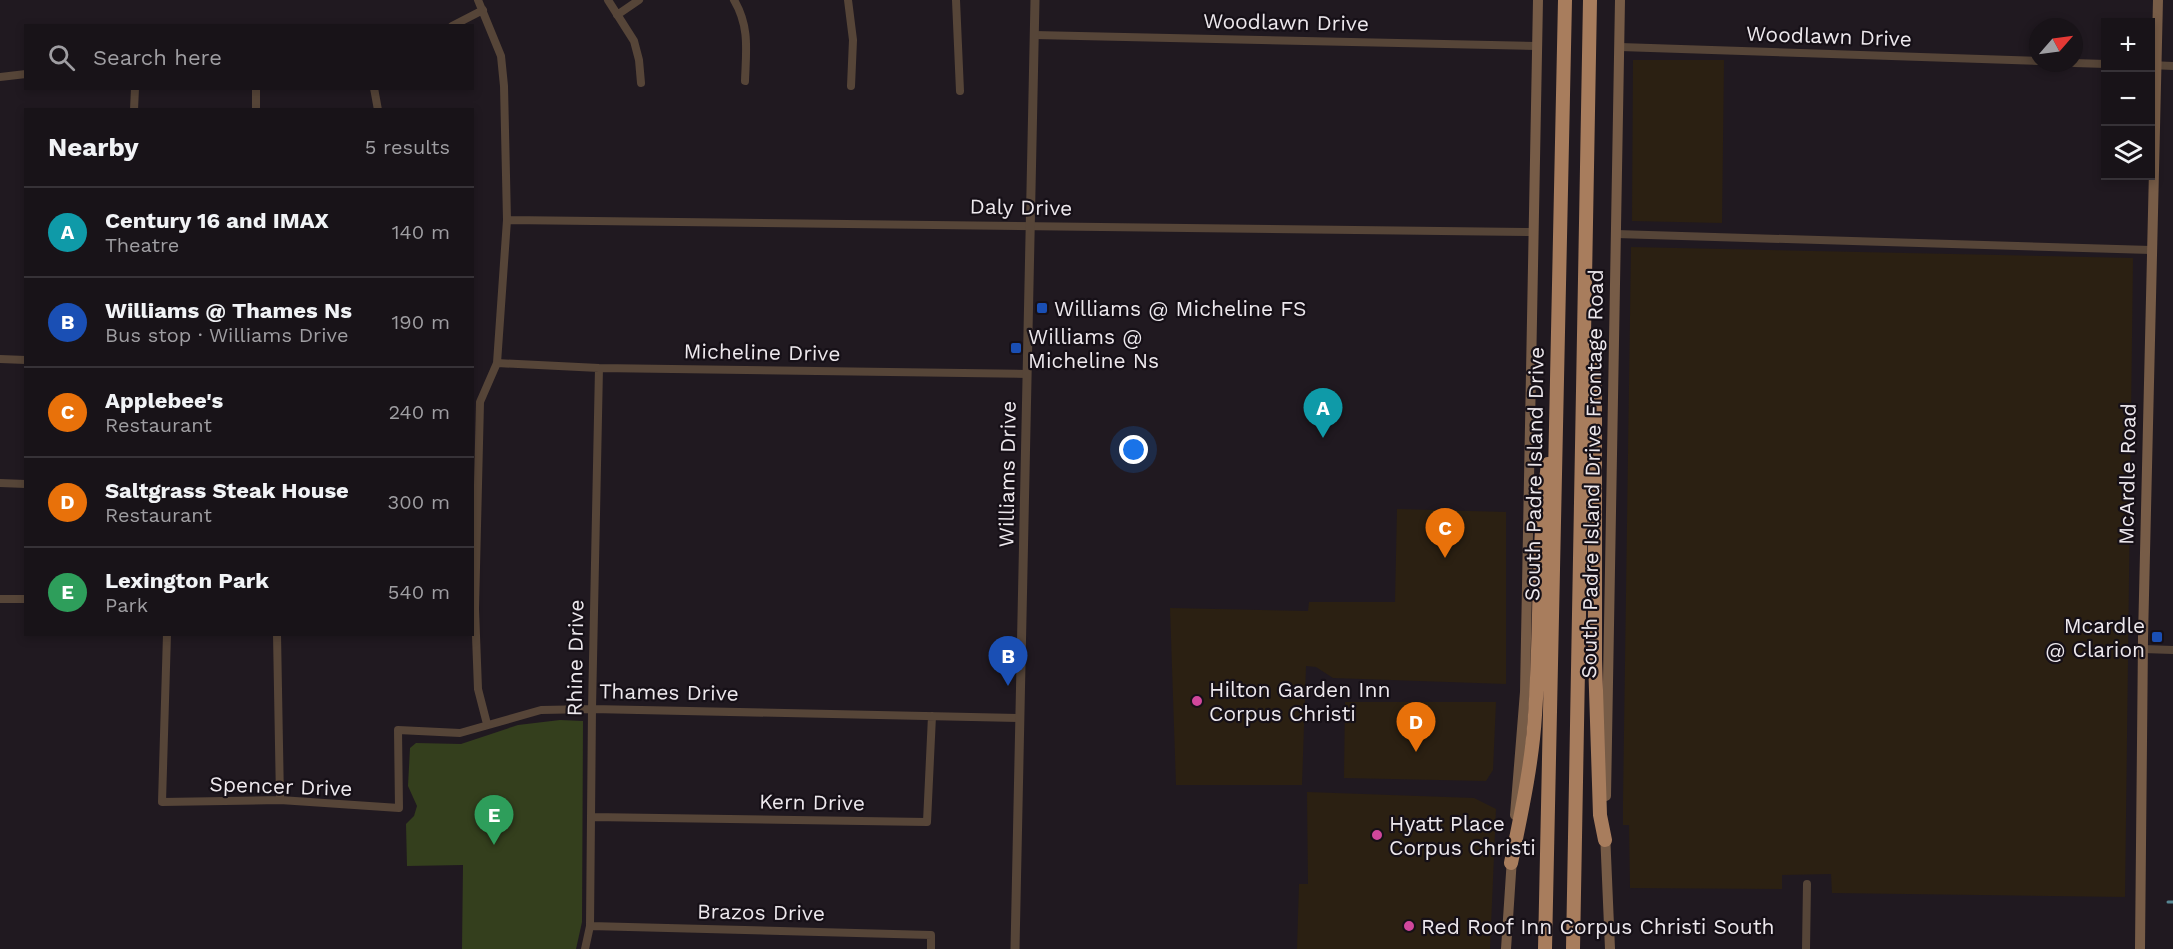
<!DOCTYPE html>
<html lang="en">
<head>
<meta charset="utf-8">
<style>
	:root { --surface:#181318; --page:#211c21; --text:#f1f3f6; --muted:#9f9ea2; --line:#363237; --accent:#ea580c }
	body { margin:0; font-family:"Work Sans",sans-serif; background:var(--page); color:var(--text) }
	.controls { position:absolute; right:18px; top:18px; display:grid; overflow:hidden; border-radius:0px; box-shadow:0 3px 9px #0003 }
	.controls button { width:54px; height:54px; display:grid; place-items:center; padding:0; border:0; border-bottom:2px solid var(--line); background:var(--surface); color:var(--text); font:30px sans-serif }
	.compass { position:absolute; left:2029px; top:18px; width:54px; height:54px; border-radius:50%; background:var(--surface); box-shadow:0 3px 9px #0003; rotate:62deg }
	.you { position:absolute; left:1134px; top:450px; width:21px; height:21px; margin:-15px; border:4px solid #fff; border-radius:50%; background:#1a73e8; box-shadow:0 0 0 9px #1a73e833 }
	.badge { display:grid; place-items:center; width:39px; height:39px; border-radius:50%; background:var(--accent); color:#fff; font-size:20px; font-weight:700 }
	.pin { position:absolute; translate:-50% -50px; filter:drop-shadow(0 2px 3px #0008) }
	.pin::after { content:''; position:absolute; top:32px; width:21px; height:18px; background:inherit; clip-path:polygon(0 0,100% 0,50% 100%) }
	.list { margin:0; padding:0; list-style:none }
	h2 { display:flex; justify-content:space-between; align-items:center; height:78px; margin:0; padding:0 24px; font-size:26px }
	h2 small { font-size:20px; font-weight:400; color:var(--muted) }
	.list li { display:grid; grid-template-columns:39px 1fr auto; gap:18px; align-items:center; box-sizing:border-box; height:90px; padding:0 24px; border-top:2px solid var(--line) }
	.list b { display:block; font-size:22px; white-space:nowrap }
	.list p { margin:0; font-size:20px; white-space:nowrap; color:var(--muted) }
	.list em { font-size:20px; font-style:normal; color:var(--muted) }
	.icon { flex:none; width:33px; height:33px; fill:none; stroke:currentColor; stroke-width:2; stroke-linecap:round; stroke-linejoin:round }
	.map { position:relative; flex:none; width:2173px; height:949px; overflow:hidden }
	.search { position:absolute; background:var(--surface); box-shadow:0 3px 9px #0003; left:24px; top:24px; width:450px; height:66px; display:flex; align-items:center; gap:15px; box-sizing:border-box; padding:0 21px; border-radius:0px; color:var(--muted); font-size:22px }
	.panel { position:absolute; background:var(--surface); box-shadow:0 3px 9px #0003; left:24px; top:108px; width:450px; height:528px; border-radius:0px }
	.map>svg:first-child { display:block }
	.commercial { fill:#2b2012 }
	.green { fill:#343f1d }
	.lines { fill:none; stroke-linecap:round; stroke-linejoin:round }
	.stream { stroke:#568692; stroke-width:3 }
	.minor { stroke:#564538; stroke-width:8 }
	.tertiary { stroke:#564538; stroke-width:9 }
	.secondary { stroke:#775c47; stroke-width:10 }
	.motorway { stroke:#a87d5d; stroke-width:14 }
	.transit-dot { fill:#1a4fb4; stroke:#161017; stroke-width:2 }
	.hotel-dot { fill:#d1479c; stroke:#161017; stroke-width:2 }
	.labels { text-anchor:middle; dominant-baseline:central; stroke-width:4.5; stroke-linejoin:round; paint-order:stroke }
	.street-label { font-size:21px; fill:#ede8ed; stroke:#161017 }
	.poi-label { font-size:21px; fill:#ede8ed; stroke:#161017; text-anchor:start }
</style>
</head>
<body>
<div class="map">
<svg width="2173" height="949" viewBox="0 0 2173 949">
	<rect width="100%" height="100%" fill="#201920"/>
	<path class="commercial" d="M1633,60H1724L1722,223L1632,221Z
		M1631,247L2133,258L2125,897L1832,893L1831,874L1782,875V889L1630,888L1629,825H1623V801Z
		M1397,509L1506,512V684L1333,678L1316,667L1306,666L1302,785H1176L1170,608L1308,611L1309,602H1395Z
		M1345,702H1496L1493,770L1486,781L1344,778Z
		M1307,792L1474,798L1496,809L1490,949H1297L1299,884H1308Z"/>
	<path class="green" d="M560,720L583,721L582,922L576,949H462L463,865L407,866L406,824L414,816L417,806L408,786L410,748L416,743L461,744L518,725Z"/>
	<g class="lines">
		<path class="stream" d="M2168,902H2173"/>
		<path class="minor" d="M478,0L501,56L504,86L507,220L497,363L480,402L475,609L478,689L487,724
			M608,0L634,41L639,60L641,83
			M734,0C750,27 746,51 745,81
			M848,0L853,40L851,86
			M956,0L960,91
			M617,15L639,0
			M452,26L483,10
			M1034,35L1537,46
			M1620,47L2038,61
			M2074,63L2106,64
			M2150,65L2173,66
			M0,77L26,74
			M374,88L378,110
			M134,110L135,88
			M256,110V88
			M507,220L1534,232
			M1616,234L2151,250
			M0,359L26,360
			M497,363L599,368L1027,374
			M0,483L26,484
			M0,599H26
			M167,634L162,802L280,800L399,808L398,730L460,733L541,710L592,709L1019,718
			M277,634L280,800
			M2143,649L2173,650
			M591,817L927,822L932,716
			M590,926L931,935V949
			M585,949L590,926L592,709L599,368
			M1806,949L1807,884"/>
		<path class="tertiary" d="M1015,949L1035,0"/>
		<path class="secondary" d="M1606,796L1620,0
			M1515,815L1525,692L1538,0
			M1605,832L1610,949
			M1506,949L1512,858
			M2140,949L2143,638L2158,0"/>
		<path class="motorway" d="M1592,361L1595,391V659L1600,815L1605,840
			M1511,863C1521,814 1532,765 1535,715C1541,631 1537,548 1548,464
			M1545,949L1565,0
			M1573,949L1590,0"/>
	</g>
	<g class="transit-dot">
		<rect x="1036" y="302" width="12" height="12" rx="3"/>
		<rect x="1010" y="342" width="12" height="12" rx="3"/>
		<rect x="2151" y="631" width="12" height="12" rx="3"/>
	</g>
	<g class="hotel-dot">
		<circle cx="1197" cy="701" r="6"/>
		<circle cx="1377" cy="835" r="6"/>
		<circle cx="1409" cy="926" r="6"/>
	</g>
	<g class="labels">
		<g class="street-label">
			<text transform="translate(1286 22) rotate(1)">Woodlawn Drive</text>
			<text transform="translate(1829 36) rotate(2)">Woodlawn Drive</text>
			<text transform="translate(1021 207) rotate(1)">Daly Drive</text>
			<text transform="translate(762 352) rotate(1)">Micheline Drive</text>
			<text transform="translate(1007 474) rotate(-89)">Williams Drive</text>
			<text transform="translate(1534 474) rotate(-89)">South Padre Island Drive</text>
			<text transform="translate(1592 474) rotate(-89)">South Padre Island Drive Frontage Road</text>
			<text transform="translate(2127 474) rotate(-89)">McArdle Road</text>
			<text transform="translate(575 658) rotate(-89)">Rhine Drive</text>
			<text transform="translate(669 692) rotate(1)">Thames Drive</text>
			<text transform="translate(281 786) rotate(2)">Spencer Drive</text>
			<text transform="translate(812 802) rotate(1)">Kern Drive</text>
			<text transform="translate(761 912) rotate(1)">Brazos Drive</text>
		</g>
		<g class="poi-label">
			<text x="1054" y="308">Williams @ Micheline FS</text>
			<text x="1028" y="336">Williams @<tspan x="1028" dy="24">Micheline Ns</tspan></text>
			<text x="2145" y="625" text-anchor="end">Mcardle<tspan x="2145" dy="24">@ Clarion</tspan></text>
			<text x="1209" y="689">Hilton Garden Inn<tspan x="1209" dy="24">Corpus Christi</tspan></text>
			<text x="1389" y="823">Hyatt Place<tspan x="1389" dy="24">Corpus Christi</tspan></text>
			<text x="1421" y="926">Red Roof Inn Corpus Christi South</text>
		</g>
	</g>
</svg>
<div class="controls">
<button>+</button>
<button>−</button>
<button><svg class="icon" aria-label="layers" viewBox="0 0 24 24"><path d="M12 4l9 5-9 5-9-5zM3 14l9 5 9-5"/></svg></button>
</div>
<svg class="compass" viewBox="-18 -18 36 36"><path d="M0-13l5 13h-10z" fill="#e53935"/><path d="M0 13l5-13h-10z" fill="#9f9ea2"/></svg>
<div class="you"></div>
<div class="pin badge" style="left:1323px;top:438px;background:#0f9aa8">A</div>
<div class="pin badge" style="left:1008px;top:686px;background:#1a4fb4">B</div>
<div class="pin badge" style="left:1445px;top:558px;background:#e8710a">C</div>
<div class="pin badge" style="left:1416px;top:752px;background:#e8710a">D</div>
<div class="pin badge" style="left:494px;top:845px;background:#2e9e5b">E</div>
<div class="search"><svg class="icon" aria-label="search" viewBox="0 0 24 24"><circle cx="10" cy="10" r="6"/><path d="M15 15l6 6"/></svg>Search here</div>
<section class="panel">
<h2>Nearby<small>5 results</small></h2>
<ul class="list">
<li><span class="badge" style="background:#0f9aa8">A</span><div><b>Century 16 and IMAX</b><p>Theatre</p></div><em>140 m</em></li>
<li><span class="badge" style="background:#1a4fb4">B</span><div><b>Williams @ Thames Ns</b><p>Bus stop · Williams Drive</p></div><em>190 m</em></li>
<li><span class="badge" style="background:#e8710a">C</span><div><b>Applebee's</b><p>Restaurant</p></div><em>240 m</em></li>
<li><span class="badge" style="background:#e8710a">D</span><div><b>Saltgrass Steak House</b><p>Restaurant</p></div><em>300 m</em></li>
<li><span class="badge" style="background:#2e9e5b">E</span><div><b>Lexington Park</b><p>Park</p></div><em>540 m</em></li>
</ul>
</section>
</div>
</body>
</html>
